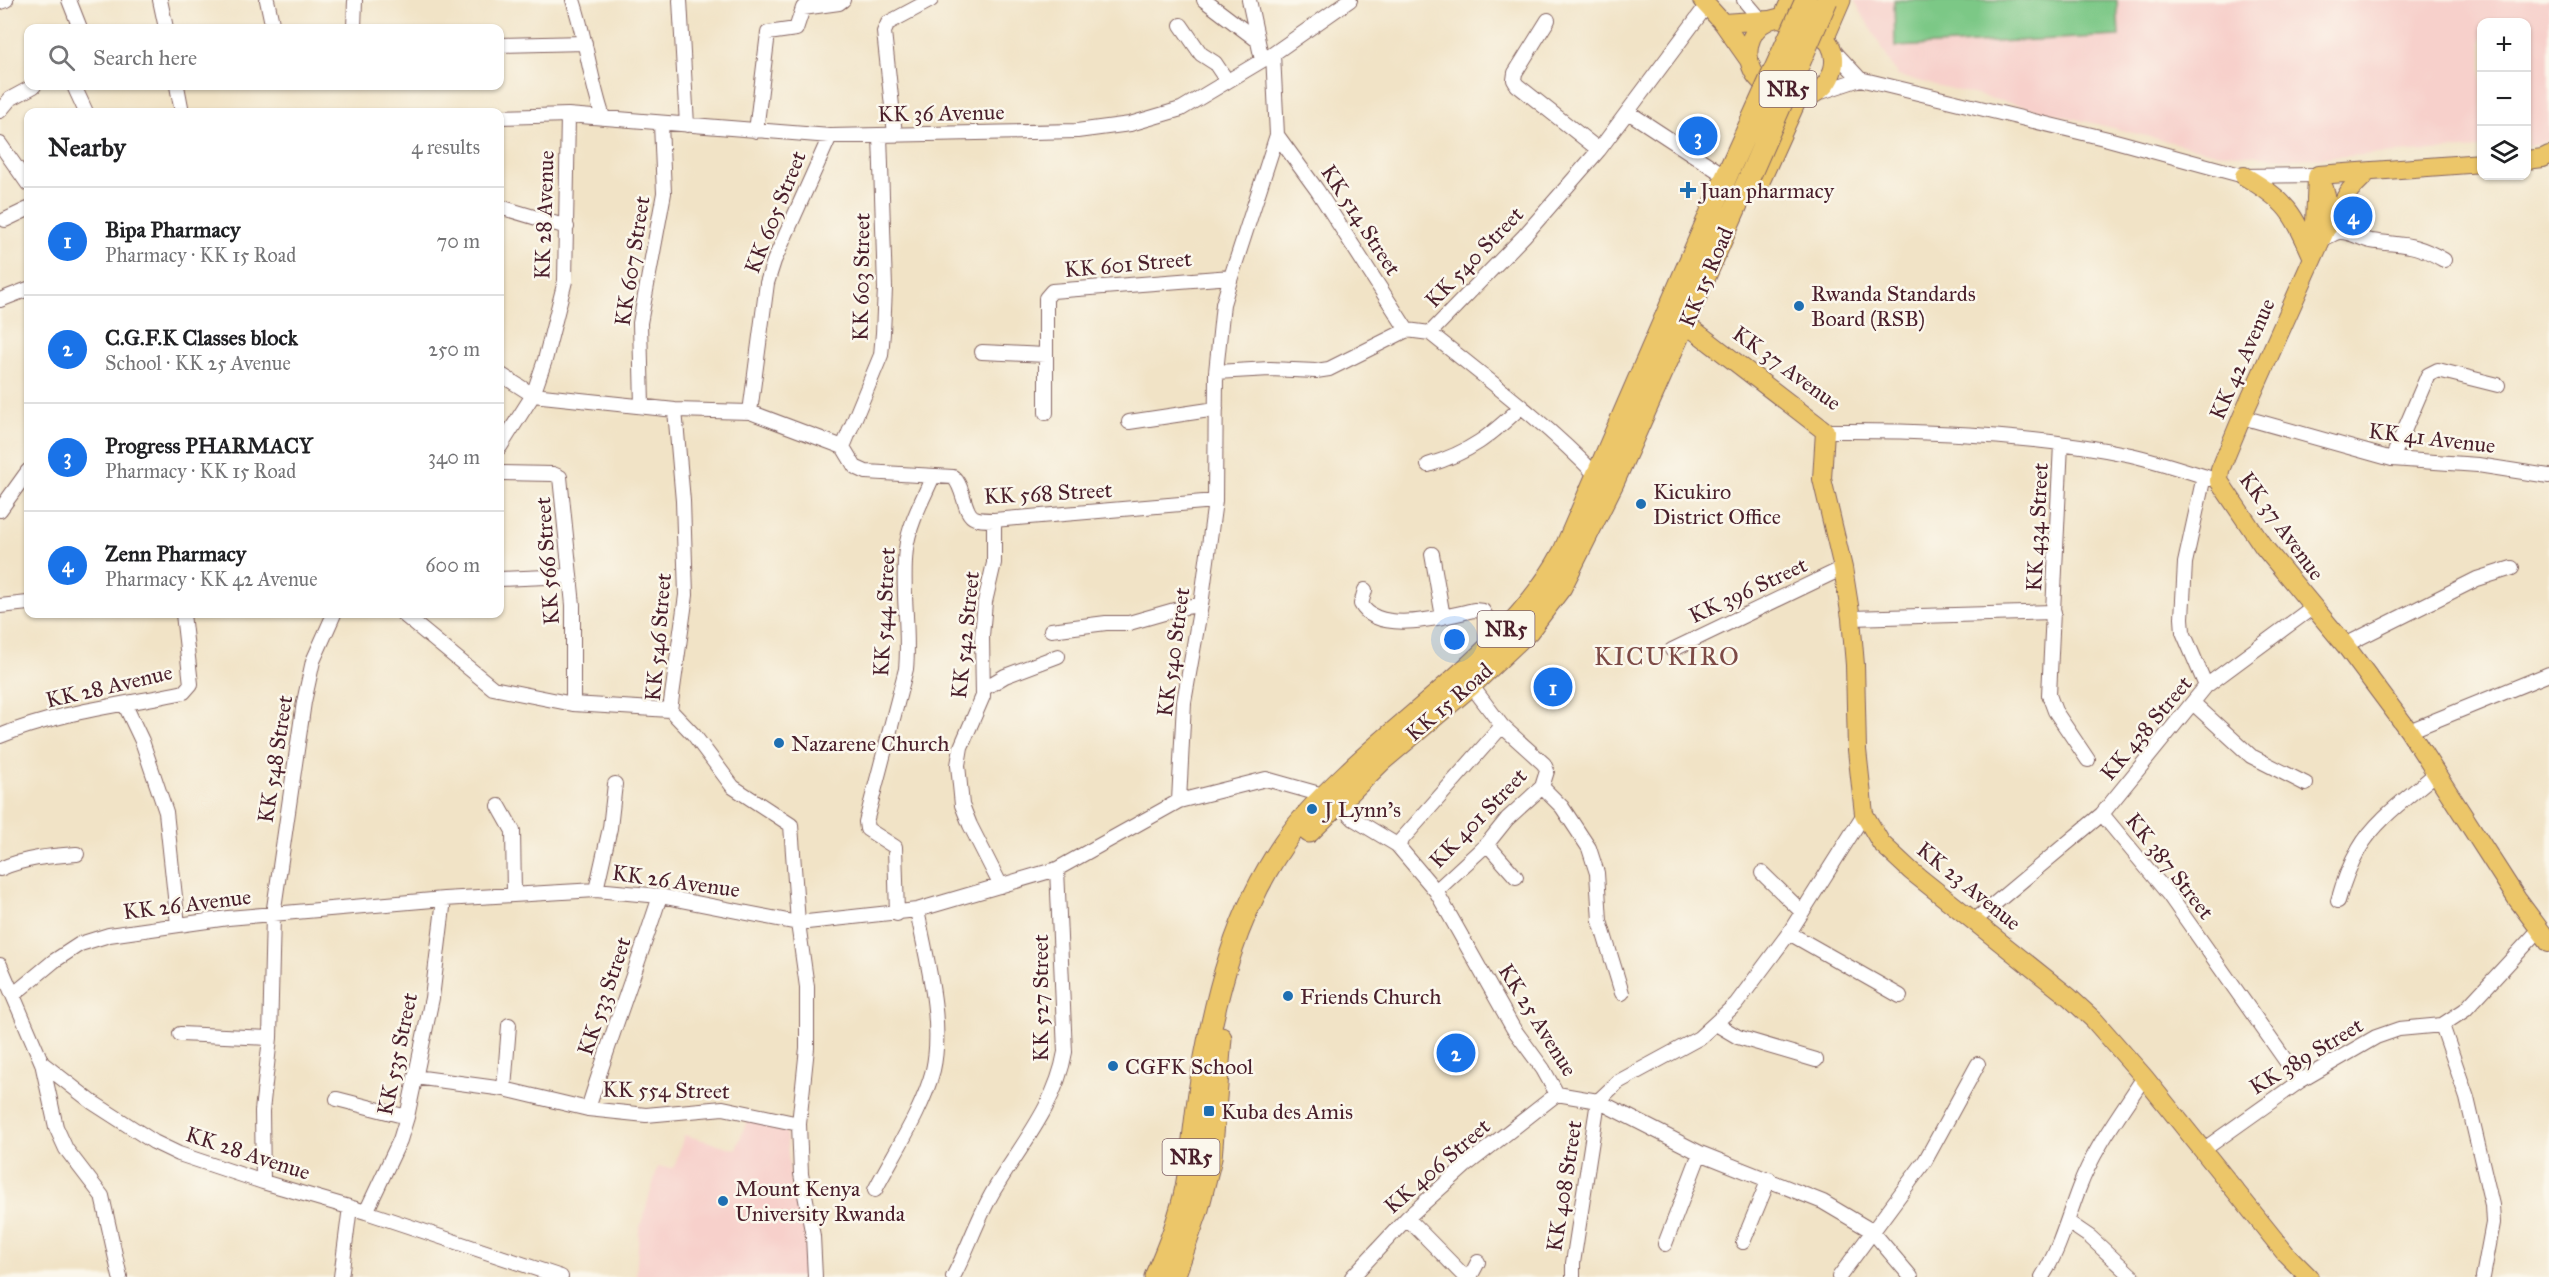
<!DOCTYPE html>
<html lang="en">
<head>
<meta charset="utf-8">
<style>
	:root { --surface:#fff; --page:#f6f6f6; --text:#202124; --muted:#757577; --line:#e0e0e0; --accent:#1a73e8 }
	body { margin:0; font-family:"IM FELL Great Primer",serif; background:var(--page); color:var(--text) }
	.controls { position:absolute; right:18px; top:18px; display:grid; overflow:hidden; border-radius:12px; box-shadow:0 2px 4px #0004 }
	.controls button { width:54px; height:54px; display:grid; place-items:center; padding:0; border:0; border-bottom:2px solid var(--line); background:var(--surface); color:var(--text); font:30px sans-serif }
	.you { position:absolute; left:1455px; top:640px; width:21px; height:21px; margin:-15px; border:4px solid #fff; border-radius:50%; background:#1a73e8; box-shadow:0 0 0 9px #1a73e833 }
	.badge { display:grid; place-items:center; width:39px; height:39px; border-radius:50%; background:var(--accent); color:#fff; font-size:20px; font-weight:700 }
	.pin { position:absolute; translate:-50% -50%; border:3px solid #fff; box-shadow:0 2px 6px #0006 }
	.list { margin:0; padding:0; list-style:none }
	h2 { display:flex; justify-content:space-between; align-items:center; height:78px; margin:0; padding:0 24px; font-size:26px }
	h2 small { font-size:20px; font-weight:400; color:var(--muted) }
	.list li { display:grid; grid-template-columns:39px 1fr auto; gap:18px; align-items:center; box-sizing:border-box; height:108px; padding:0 24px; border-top:2px solid var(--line) }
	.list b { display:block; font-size:22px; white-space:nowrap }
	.list p { margin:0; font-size:20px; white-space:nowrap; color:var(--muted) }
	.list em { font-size:20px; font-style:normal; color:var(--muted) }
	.icon { flex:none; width:33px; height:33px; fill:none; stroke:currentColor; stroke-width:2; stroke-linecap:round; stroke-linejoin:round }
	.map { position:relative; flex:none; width:2549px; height:1277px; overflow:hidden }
	.search { position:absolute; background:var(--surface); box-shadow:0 2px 4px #0004; left:24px; top:24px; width:480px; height:66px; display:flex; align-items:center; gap:15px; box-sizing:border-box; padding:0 21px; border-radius:12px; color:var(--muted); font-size:22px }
	.panel { position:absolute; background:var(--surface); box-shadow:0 2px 4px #0004; left:24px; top:108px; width:480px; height:510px; border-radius:12px }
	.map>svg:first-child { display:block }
	.built { fill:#f7d0cb }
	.green { fill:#7cc886; stroke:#637458; stroke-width:1.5 }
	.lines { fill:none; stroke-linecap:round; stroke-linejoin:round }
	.minor-casing { stroke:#846461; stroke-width:16 }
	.major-casing { stroke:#846461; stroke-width:20 }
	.highway-casing { stroke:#846461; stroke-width:23 }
	.minor { stroke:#fff; stroke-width:14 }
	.major { stroke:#ecc669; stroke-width:18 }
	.highway { stroke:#ecc669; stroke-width:21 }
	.highway-bridge-casing { stroke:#846461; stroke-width:23; stroke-linecap:butt }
	.highway-bridge { stroke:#ecc669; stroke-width:21 }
	.poi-dot { fill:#1f6fb2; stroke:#fbf7ec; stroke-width:2 }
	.labels { text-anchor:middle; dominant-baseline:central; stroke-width:5; stroke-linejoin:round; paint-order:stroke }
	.shield { fill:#fbf7ec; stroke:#7f6065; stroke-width:1.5 }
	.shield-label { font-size:21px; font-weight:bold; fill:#4a1f2b }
	.street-label { font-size:22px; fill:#4a1f2b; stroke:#fbf7ec }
	.poi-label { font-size:22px; fill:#4a1f2b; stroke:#fbf7ec; text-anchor:start }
	.quarter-label { font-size:26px; letter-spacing:1.5px; fill:#7d4a46; stroke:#fbf7ec }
</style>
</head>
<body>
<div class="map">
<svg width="2549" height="1277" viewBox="0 0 2549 1277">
	<rect width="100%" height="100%" fill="#fbf7ec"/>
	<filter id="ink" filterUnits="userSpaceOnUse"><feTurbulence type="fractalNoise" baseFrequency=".0167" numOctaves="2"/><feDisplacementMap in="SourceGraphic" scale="12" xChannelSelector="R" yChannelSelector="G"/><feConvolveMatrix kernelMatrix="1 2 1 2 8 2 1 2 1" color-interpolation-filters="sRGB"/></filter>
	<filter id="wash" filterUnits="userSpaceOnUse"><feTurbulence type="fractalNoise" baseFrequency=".008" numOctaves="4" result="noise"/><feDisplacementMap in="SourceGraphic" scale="24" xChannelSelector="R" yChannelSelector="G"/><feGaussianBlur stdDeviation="1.35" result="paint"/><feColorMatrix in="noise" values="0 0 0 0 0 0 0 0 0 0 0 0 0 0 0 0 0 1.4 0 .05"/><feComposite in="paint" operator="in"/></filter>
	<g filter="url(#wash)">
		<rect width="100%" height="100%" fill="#f1e3c6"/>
		<path class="built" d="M1854,0H2549V139L2539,145H2527L2526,22H2482L2481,148L2295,159L2212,152L1898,76Z
			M748,1118L786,1128L791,1190L797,1194L805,1225L808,1277H636L639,1231L658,1167L674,1168L684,1135L736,1149Z"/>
		<path class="green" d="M1894,0H2117L2119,36L1895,47Z"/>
	</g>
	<g filter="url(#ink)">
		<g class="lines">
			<defs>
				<path id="minor" d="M69,0L80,28
					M160,0L166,28
					M267,0L273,28
					M573,0C586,39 590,79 603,117
					M680,0L687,125
					M1204,0L1257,40
					M1249,0L1262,60
					M1744,0L1761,20
					M0,2L6,0
					M1548,20L1515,73L1514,80L1517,85L1599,150
					M1181,25L1201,54L1215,63L1227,81
					M354,28L355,0
					M500,45L585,43
					M1833,50L1860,79
					M74,86L86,112
					M177,86L182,112
					M1818,93L1860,79L2108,139L2244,176L2318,175
					M0,111L10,99L34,86
					M1628,112L1718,171
					M500,117L568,115L830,136L1077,131L1130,124L1181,109L1273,54L1350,0
					M756,131L768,33L796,29L803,8L839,3L843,0
					M895,134L884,32L888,23L931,0
					M1277,135L1317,190L1407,330
					M0,144L28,184
					M500,207L567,227
					M5,220L28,209
					M2321,240C2327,238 2333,233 2339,232C2350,231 2360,239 2371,241C2404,246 2413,242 2444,260
					M0,300L28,289
					M1430,333C1487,379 1546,423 1597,476
					M982,352L1046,355V298L1052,291L1231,277L1277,135L1273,54
					M1046,355V413
					M1216,372L1223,304L1231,277
					M500,374L533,395L675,410L750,412L843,447L855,467L866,472L953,477C965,487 963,514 975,518C980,520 988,520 994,520L1215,501
					M642,406L640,323L664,193L661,124
					M675,410L683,501L686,595L670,710L694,735L733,787L791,825L798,923L807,987V1048L799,1124
					M750,412L767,283L774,261L830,136
					M2242,417L2392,459L2478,465L2549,476
					M1129,422L1216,409
					M1825,431C1924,430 2034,435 2131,455C2161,462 2190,472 2219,481
					M2061,444L2049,695L2055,711L2088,760
					M500,447L533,395L545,360L565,281L568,115
					M843,447L881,355L883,333L885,288L880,135
					M2392,459L2428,375L2438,370L2498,385
					M1428,465C1471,452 1490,436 1522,406
					M500,473L553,474L560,477L573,605V704
					M2204,476L2185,563L2182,618L2183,632L2206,686
					M0,510L28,471
					M994,520V563L985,602L982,636L983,696L961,747L958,765L962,805L970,825L1001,886
					M1432,554L1443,617
					M500,579L569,576
					M1365,590L1361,604C1378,636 1447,616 1474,610L1483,611L1499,638
					M0,606L28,603
					M403,614L493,688L573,704L670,710
					M1851,618L2054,612
					M1051,630L1106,623H1129L1185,607L1201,605
					M2345,645L2477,579L2512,568
					M1672,650L1843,568
					M983,689L1005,676L1058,656
					M2193,703L2251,756L2306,784
					M125,705L142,741L166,812L178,925
					M2409,731L2549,674
					M0,736C58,712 123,705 184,692L191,684L183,614
					M1542,787L1562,807L1589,848L1597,873L1600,921L1622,993
					M1179,801L1184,702L1201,605L1215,501L1216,372L1270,369L1316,371L1329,369L1407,330L1430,333L1524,236L1599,150L1707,5
					M1338,803L1354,819L1397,845L1436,891L1513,1028L1543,1069L1557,1094L1598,1101L1700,1153L1823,1202L1872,1231L1911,1277
					M499,806L513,831L514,894
					M2102,814L2206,686L2313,607
					M1487,844L1516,877
					M1397,845L1502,726
					M0,869C24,858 51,856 77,854
					M1762,873L1801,911
					M596,890L610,828L615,784
					M1436,891L1487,844L1507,819L1542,787L1547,771L1544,764L1502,726L1471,685
					M2338,901C2343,883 2349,866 2359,849C2376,819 2410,796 2435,774
					M897,914L895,847L867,829L866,822L906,669C910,629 901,589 906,549C909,524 923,499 933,476
					M1974,921L2102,814L2169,895L2300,1081
					M1789,933L1900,996
					M0,965L42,1063L92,1102L154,1142L179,1154L263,1182L366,1212L561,1277
					M13,995L54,961L80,944L109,935L228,918L444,899L596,890L660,896L798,923L917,910L1057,869L1179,801L1266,779L1323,795
					M1716,1024L1738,1037L1816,1060
					M180,1034L270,1038
					M42,1063L56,1127L66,1149L102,1196L120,1277
					M415,1077L504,1089L588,1109L646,1115L723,1108L799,1124L801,1174L813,1236L815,1277
					M504,1089L509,1025
					M337,1099L407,1117
					M588,1109C610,1038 637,967 660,896
					M2203,1150L2300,1081L2376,1037L2399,1029L2442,1025
					M263,1182L262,1111L270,1038L273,915L304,702L313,661L334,614
					M875,1190C895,1151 922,1112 933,1070C944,1022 926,957 917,910
					M366,1212L400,1140L407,1117L432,998L444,899
					M1407,1218L1465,1277
					M2068,1222L2090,1237L2133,1277
					M1743,1242L1769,1179
					M1665,1244L1700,1153
					M341,1277L350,1207
					M953,1277C968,1249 978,1217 994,1190C1021,1145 1056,1105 1065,1052L1057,869
					M1352,1277L1407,1218L1465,1166L1557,1094
					M1470,1277L1478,1262
					M1573,1277V1263L1598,1101L1618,1082L1699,1038L1736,1004L1789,933L1864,814
					M1839,1277L1925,1161L1978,1064
					M2042,1277C2060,1249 2067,1219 2079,1188C2094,1148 2121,1113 2144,1077
					M2483,1277L2493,1223L2492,1205L2467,1098L2442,1025L2465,1010L2540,929"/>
				<path id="major" d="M1702,0L1723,23L1749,60
					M1777,18C1804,19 1841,37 1833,69C1830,81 1824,88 1814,94C1796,103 1762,89 1753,71C1742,48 1752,23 1777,18Z
					M1723,23L1769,20
					M2526,160L2543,158L2549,155
					M2318,175C2329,194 2329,210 2325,231L2242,417L2220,470L2219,481L2263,546L2345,645L2409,731L2517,899L2549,942
					M2318,175L2482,163
					M2244,176C2288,202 2292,211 2313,258
					M2328,227L2350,190L2368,172
					M2314,245L2317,177
					M1695,331L1825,431L1822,479L1843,568L1851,618L1855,665L1857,750L1864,814L1881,843L1911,871L2069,997L2094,1020L2144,1077L2286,1254L2309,1277"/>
				<path id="highway" d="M1784,18L1792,0
					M1824,37L1840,0
					M1756,188L1797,97
					M1309,832L1381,761L1471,685L1528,631L1561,587L1613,483L1749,178
					M1155,1277C1168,1248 1180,1218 1186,1187C1193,1150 1195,1112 1202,1074C1216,993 1236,914 1283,845C1302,816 1328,792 1353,768C1423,703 1519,637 1564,551L1730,168
					M1174,1277L1198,1209L1211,1158L1221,1038"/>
			</defs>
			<use href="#minor" class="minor-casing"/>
			<use href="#major" class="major-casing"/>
			<use href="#highway" class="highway-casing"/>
			<use href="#minor" class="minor"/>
			<use href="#major" class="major"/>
			<use href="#highway" class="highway"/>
			<defs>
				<path id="highway-bridge" d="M1730,168L1806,0
					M1749,178L1827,0"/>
			</defs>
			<use href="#highway-bridge" class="highway-bridge-casing"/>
			<use href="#highway-bridge" class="highway-bridge"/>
		</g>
	</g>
	<g class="poi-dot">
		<path d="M1685 181h6v6h6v6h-6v6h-6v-6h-6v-6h6z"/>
		<circle cx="1799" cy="306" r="6"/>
		<circle cx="1641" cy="504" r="6"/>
		<circle cx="779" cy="743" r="6"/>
		<circle cx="1312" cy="809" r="6"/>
		<circle cx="1288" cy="996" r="6"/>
		<circle cx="1113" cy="1066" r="6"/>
		<rect x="1203" y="1105" width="12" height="12" rx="3"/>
		<circle cx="723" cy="1201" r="6"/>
	</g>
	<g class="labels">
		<g class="shield">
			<rect x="1759.5" y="71" width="57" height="36" rx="4.5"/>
			<rect x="1477.5" y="611" width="57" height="36" rx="4.5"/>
			<rect x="1162.5" y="1139" width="57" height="36" rx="4.5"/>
		</g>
		<g class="shield-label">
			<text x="1788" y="89">NR5</text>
			<text x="1506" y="629">NR5</text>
			<text x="1191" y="1157">NR5</text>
		</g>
		<g class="street-label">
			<text transform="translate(941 113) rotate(-1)">KK 36 Avenue</text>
			<text transform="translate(775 212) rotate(-68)">KK 605 Street</text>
			<text transform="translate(544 215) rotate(-88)">KK 28 Avenue</text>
			<text transform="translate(1361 220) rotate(57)">KK 514 Street</text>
			<text transform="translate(1474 257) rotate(-46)">KK 540 Street</text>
			<text transform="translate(632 261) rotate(-81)">KK 607 Street</text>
			<text transform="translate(1128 264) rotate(-5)">KK 601 Street</text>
			<text transform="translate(861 277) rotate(-89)">KK 603 Street</text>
			<text transform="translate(1706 277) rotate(-67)">KK 15 Road</text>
			<text transform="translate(2242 359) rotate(-66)">KK 42 Avenue</text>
			<text transform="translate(1787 368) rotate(36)">KK 37 Avenue</text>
			<text transform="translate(2432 438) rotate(7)">KK 41 Avenue</text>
			<text transform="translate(1048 493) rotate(-3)">KK 568 Street</text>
			<text transform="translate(2282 526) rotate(54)">KK 37 Avenue</text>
			<text transform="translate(2037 527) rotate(-87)">KK 434 Street</text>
			<text transform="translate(547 561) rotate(-94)">KK 566 Street</text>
			<text transform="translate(1748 590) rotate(-25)">KK 396 Street</text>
			<text transform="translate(884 612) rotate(-87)">KK 544 Street</text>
			<text transform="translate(965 635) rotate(-84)">KK 542 Street</text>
			<text transform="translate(658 637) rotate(-85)">KK 546 Street</text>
			<text transform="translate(1173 652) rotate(-82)">KK 540 Street</text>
			<text transform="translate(109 686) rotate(-13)">KK 28 Avenue</text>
			<text transform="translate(1449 702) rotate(-41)">KK 15 Road</text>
			<text transform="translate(2146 728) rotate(-50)">KK 438 Street</text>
			<text transform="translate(275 759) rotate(-81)">KK 548 Street</text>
			<text transform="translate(1478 818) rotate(-46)">KK 401 Street</text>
			<text transform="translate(2170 866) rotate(52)">KK 387 Street</text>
			<text transform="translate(676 881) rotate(8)">KK 26 Avenue</text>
			<text transform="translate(1969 886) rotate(39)">KK 23 Avenue</text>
			<text transform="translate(187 904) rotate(-7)">KK 26 Avenue</text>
			<text transform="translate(604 996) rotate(-71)">KK 533 Street</text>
			<text transform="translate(1040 998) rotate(-90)">KK 527 Street</text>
			<text transform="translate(1538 1020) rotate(58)">KK 25 Avenue</text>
			<text transform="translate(397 1054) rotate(-78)">KK 535 Street</text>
			<text transform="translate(2306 1056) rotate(-31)">KK 389 Street</text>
			<text transform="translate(666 1090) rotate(1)">KK 554 Street</text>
			<text transform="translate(248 1153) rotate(18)">KK 28 Avenue</text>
			<text transform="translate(1437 1166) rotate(-41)">KK 406 Street</text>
			<text transform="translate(1564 1186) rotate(-81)">KK 408 Street</text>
		</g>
		<g class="poi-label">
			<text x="1700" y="190">Juan pharmacy</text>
			<text x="1811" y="293">Rwanda Standards<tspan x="1811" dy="25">Board (RSB)</tspan></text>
			<text x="1653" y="491">Kicukiro<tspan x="1653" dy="25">District Office</tspan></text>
			<text x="791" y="743">Nazarene Church</text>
			<text x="1324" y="809">J Lynn's</text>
			<text x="1300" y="996">Friends Church</text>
			<text x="1125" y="1066">CGFK School</text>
			<text x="1221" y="1111">Kuba des Amis</text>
			<text x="735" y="1188">Mount Kenya<tspan x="735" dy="25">University Rwanda</tspan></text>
		</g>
		<g class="quarter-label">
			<text x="1667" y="656">KICUKIRO</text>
		</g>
	</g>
</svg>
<div class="controls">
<button>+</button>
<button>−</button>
<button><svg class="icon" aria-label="layers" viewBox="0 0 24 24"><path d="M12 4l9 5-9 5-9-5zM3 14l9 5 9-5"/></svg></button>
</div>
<div class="you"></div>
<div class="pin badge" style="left:1553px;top:687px">1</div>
<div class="pin badge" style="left:1456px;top:1053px">2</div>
<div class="pin badge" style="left:1698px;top:136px">3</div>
<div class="pin badge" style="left:2353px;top:216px">4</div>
<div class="search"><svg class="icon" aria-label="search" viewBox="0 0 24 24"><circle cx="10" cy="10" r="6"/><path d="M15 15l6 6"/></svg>Search here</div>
<section class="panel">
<h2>Nearby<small>4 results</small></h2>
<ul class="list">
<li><span class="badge">1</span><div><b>Bipa Pharmacy</b><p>Pharmacy · KK 15 Road</p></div><em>70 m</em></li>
<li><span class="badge">2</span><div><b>C.G.F.K Classes block</b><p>School · KK 25 Avenue</p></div><em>250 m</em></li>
<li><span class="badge">3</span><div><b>Progress PHARMACY</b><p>Pharmacy · KK 15 Road</p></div><em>340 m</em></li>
<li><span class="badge">4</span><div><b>Zenn Pharmacy</b><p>Pharmacy · KK 42 Avenue</p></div><em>600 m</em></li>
</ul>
</section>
</div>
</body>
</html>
